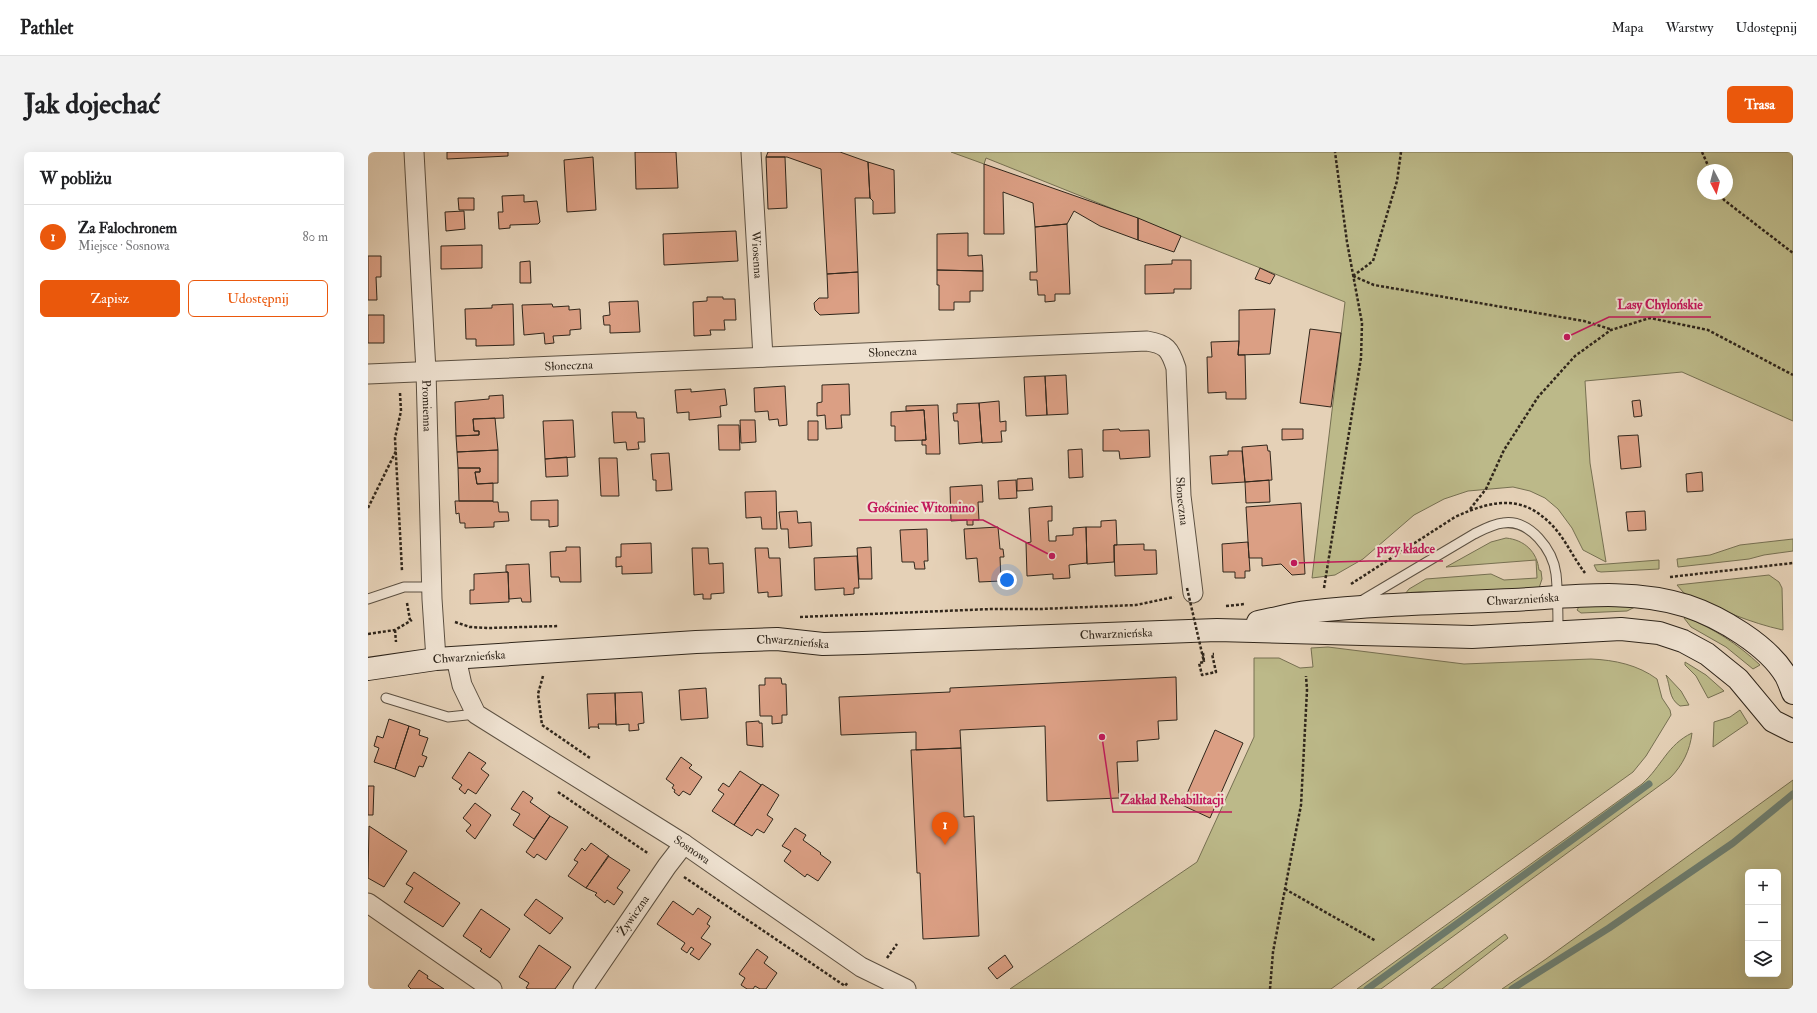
<!DOCTYPE html>
<html lang="pl">
<head>
<meta charset="utf-8">
<style>
	:root { --surface:#fff; --page:#f2f2f2; --text:#202124; --muted:#757577; --line:#e0e0e0; --accent:#ea580c }
	body { margin:0; font-family:"IM FELL Double Pica",serif; background:var(--page); color:var(--text) }
	.controls { position:absolute; right:12px; bottom:12px; display:grid; overflow:hidden; border-radius:6px; box-shadow:0 4px 16px #0002 }
	.controls button { width:36px; height:36px; display:grid; place-items:center; padding:0; border:0; border-bottom:1px solid var(--line); background:var(--surface); color:var(--text); font:20px sans-serif }
	.compass { position:absolute; left:1329px; top:12px; width:36px; height:36px; border-radius:50%; background:var(--surface); box-shadow:0 4px 16px #0002; rotate:173deg }
	.you { position:absolute; left:639px; top:428px; width:14px; height:14px; margin:-10px; border:3px solid #fff; border-radius:50%; background:#1a73e8; box-shadow:0 0 0 6px #1a73e833 }
	.badge { display:grid; place-items:center; width:26px; height:26px; border-radius:50%; background:var(--accent); color:#fff; font-size:13px; font-weight:700 }
	.pin { position:absolute; translate:-50% -33px; filter:drop-shadow(0 1px 2px #0008) }
	.pin::after { content:''; position:absolute; top:21px; width:14px; height:12px; background:inherit; clip-path:polygon(0 0,100% 0,50% 100%) }
	.list { margin:0; padding:0; list-style:none }
	h2 { display:flex; justify-content:space-between; align-items:center; height:52px; margin:0; padding:0 16px; font-size:17px }
	h2 small { font-size:13px; font-weight:400; color:var(--muted) }
	.list li { display:grid; grid-template-columns:26px 1fr auto; gap:12px; align-items:center; box-sizing:border-box; height:64px; padding:0 16px; border-top:1px solid var(--line) }
	.list b { display:block; font-size:15px; white-space:nowrap }
	.list p { margin:0; font-size:13px; white-space:nowrap; color:var(--muted) }
	.list em { font-size:13px; font-style:normal; color:var(--muted) }
	.actions { display:flex; gap:8px; padding:12px 16px }
	.actions a { flex:1; padding:9px 0; border:1px solid var(--accent); border-radius:6px; text-align:center; font-size:14px; color:var(--accent) }
	.actions .main { background:var(--accent); color:#fff }
	.icon { flex:none; width:22px; height:22px; fill:none; stroke:currentColor; stroke-width:2; stroke-linecap:round; stroke-linejoin:round }
	.map { position:relative; flex:none; width:1425px; height:837px; overflow:hidden; border-radius:6px }
	header { display:flex; align-items:center; gap:24px; box-sizing:border-box; height:56px; padding:0 20px; background:var(--surface); border-bottom:1px solid var(--line) }
	header strong { font-size:19px }
	nav { display:flex; gap:22px; margin-inline-start:auto; font-size:14px }
	.intro { display:flex; align-items:center; justify-content:space-between; box-sizing:border-box; height:96px; padding:0 24px }
	h1 { margin:0; font-size:28px }
	.button { padding:10px 18px; border-radius:6px; background:var(--accent); color:#fff; font-size:14px; font-weight:700 }
	main { display:flex; gap:24px; padding:0 24px }
	aside { flex:1; background:var(--surface); border-radius:6px; box-shadow:0 4px 16px #0002 }
	.map>svg:first-child { display:block }
	.green { fill:#bcb989; stroke:#767052; fill-rule:evenodd }
	.lines { fill:none; stroke-linecap:round; stroke-linejoin:round }
	.stream { stroke:#6e7e70; stroke-width:7 }
	.building { fill:#db9f84; stroke:#30261b }
	.service-casing { stroke:#5d5142; stroke-width:11 }
	.minor-casing { stroke:#5d5142; stroke-width:21 }
	.secondary-casing { stroke:#30261b; stroke-width:24 }
	.path { stroke:#30261b; stroke-width:2.5; stroke-dasharray:3 2; stroke-linecap:butt }
	.service { stroke:#eee1d0; stroke-width:9 }
	.minor { stroke:#eee1d0; stroke-width:19 }
	.secondary { stroke:#eee1d0; stroke-width:22 }
	.path-bridge { stroke:#30261b; stroke-width:2.5; stroke-dasharray:3 2; stroke-linecap:butt }
	.labels { text-anchor:middle; dominant-baseline:central; stroke-width:4; stroke-linejoin:round; paint-order:stroke }
	.street-label { font-size:12px; fill:#30261b; stroke:#eee1d0 }
	.leader { fill:none; stroke:#c2185b; stroke-width:1.5 }
	.callout-dot { fill:#c2185b; stroke:#eee1d0; stroke-width:1.5 }
	.callout-label { font-size:13px; text-anchor:middle; font-weight:bold; fill:#c2185b; stroke:#eee1d0; stroke-width:4; stroke-linejoin:round; paint-order:stroke }
</style>
</head>
<body>
<header>
<strong>Pathlet</strong>
<nav><a>Mapa</a><a>Warstwy</a><a>Udostępnij</a></nav>
</header>
<div class="intro"><h1>Jak dojechać</h1><a class="button">Trasa</a></div>
<main>
<aside>
<h2>W pobliżu<small></small></h2>
<ul class="list">
<li><span class="badge">1</span><div><b>Za Falochronem</b><p>Miejsce · Sosnowa</p></div><em>80 m</em></li>
</ul>
<div class="actions"><a class="main">Zapisz</a><a>Udostępnij</a></div>
</aside>
<div class="map">
<svg width="1425" height="837" viewBox="0 0 1425 837">
	<rect width="100%" height="100%" fill="#e5d1b7"/>
	<filter id="stains"><feTurbulence type="fractalNoise" baseFrequency=".005" numOctaves="4"/><feColorMatrix values="0 0 0 0 .2 0 0 0 0 .09 0 0 0 0 .02 0 0 0 .5 -.17"/></filter>
	<radialGradient id="worn" r=".72"><stop offset=".6" stop-color="#630" stop-opacity="0"/><stop offset="1" stop-color="#630" stop-opacity=".3"/></radialGradient>
	<path class="green" d="M583,0H1425V269L1314,220L1217,229L1222,311L1238,410L1215,398L1204,376L1190,357L1177,346L1162,339L1145,335L1100,339L1076,347L1046,363L995,407L967,423L944,426L977,150L618,6L616,12ZM1335,18H1359V42H1335Z
		M1138,386C1157,388 1169,400 1171,418L1173,419L1174,427L1171,436L1037,442L1041,437L1058,427L1123,422L1136,428L1169,426L1168,408L1078,415L1123,390Z
		M1425,387V399L1396,403L1381,407L1310,415L1309,407L1342,403L1372,393Z
		M1291,408V417L1233,420L1229,419L1226,413Z
		M1401,423L1411,430L1414,436L1415,478C1382,471 1352,457 1320,444L1315,440L1309,433Z
		M1212,453L1269,454L1259,459L1213,461L1209,458Z
		M1318,465C1346,477 1370,492 1392,513L1385,517L1358,495L1323,475L1316,466Z
		M960,495L1096,512L1223,507C1247,508 1270,513 1289,527L1294,546L1302,558L1303,563L1278,604L1265,620L963,837H642L829,710L886,585V506H911L932,516L945,515L943,496Z
		M1317,510L1338,523L1356,539L1340,546L1328,524L1317,513Z
		M1298,523L1313,539L1321,553L1312,554C1300,546 1303,535 1298,523Z
		M1372,558L1380,571L1345,595L1346,570L1362,565Z
		M1324,581C1322,598 1315,613 1302,626L1013,837H989L1274,632C1294,614 1299,593 1324,581Z
		M1425,628V837H1134L1178,807ZM1380,720H1410V822H1380Z
		M1137,782L1140,786L1074,837H1063Z"/>
	<g class="lines">
		<path class="stream" d="M999,837L1281,632
			M1144,837L1241,776L1365,691L1425,642"/>
	</g>
	<path class="building" d="M140,0V4L79,7V0Z
		M267,0H308L310,36L268,37Z
		M400,0H472L500,10L502,46H487L490,120L459,122L453,17L419,5H398Z
		M225,5L228,58L199,60L196,8Z
		M398,5H417L419,56L400,57Z
		M500,10L526,18L527,61L505,62V49L502,46Z
		M616,12L770,66V88L732,74L706,59L699,72L667,75L665,51L635,40L636,82H616Z
		M156,43V50L169,49L172,70L170,72L142,73V76L131,77L130,60H135L134,44Z
		M90,46H106V58H91Z
		M96,59L97,77L78,79L77,60Z
		M770,66L813,84L806,100L770,88Z
		M699,72L702,142H687V149L677,150V143H670L669,128H662V120H669L667,75Z
		M368,79L370,109L296,113L295,82Z
		M600,81V104L614,103L615,119L569,118V82Z
		M114,93V116L73,117V94Z
		M0,104H13V125H8L9,148H0Z
		M804,108H823V137H806V141L777,142V113L804,112Z
		M162,109L163,131H152V110Z
		M892,116L907,123L902,132L887,127Z
		M569,118L615,119V139H602V150H586V158H571V133H569Z
		M490,120L491,161L452,163L447,158L446,151L451,146H460L459,122Z
		M339,145H355V147H367L368,168H356L357,178H342L343,183L326,184L325,150L339,149Z
		M270,149L272,180L242,181V173H236L235,164L242,163L241,150Z
		M145,152L146,193L108,194V187H98L97,157L124,156V153Z
		M184,152L185,155L201,154V158L212,157L213,177L202,178V183L185,184L186,191L177,192L176,181L156,183L154,153Z
		M907,157L902,202L870,203L871,189V158Z
		M0,163H16V191H0Z
		M942,177L973,181L963,255L932,251Z
		M871,189L870,203H877L878,247H858V240L840,241L839,205H844L843,190Z
		M698,223L700,262L679,263L677,224Z
		M677,224L679,263L658,264L656,225Z
		M481,232L482,263H473L474,276L458,277L457,263L449,264V251L454,250V233Z
		M417,234L419,273L411,274L410,267L401,268L400,259L387,260L386,236Z
		M323,237V240L357,237L359,253L352,254L353,265L321,268V260L309,261L307,238Z
		M135,243L136,266L105,267L106,279H111V283L88,284L87,250L121,247V244Z
		M1272,248L1274,264L1266,265L1264,249Z
		M631,249L632,270L638,269V279H633L634,290L614,291L611,251Z
		M611,251L614,290L591,292L590,269H586L585,261H589V252Z
		M570,253L572,302H558V293H554V288H558L556,258L538,259V254Z
		M556,258L558,288L527,289V274H523V260Z
		M244,260H268L269,266H276L277,290H270L271,297L259,298L258,290L246,291Z
		M127,266L130,298L89,300L88,284L111,283V279H106L105,267Z
		M205,268L207,305L177,307L175,269Z
		M372,268H387L388,290L373,291Z
		M440,269H450V288H440Z
		M350,273H371L372,298H351Z
		M751,277L752,279L781,278L782,305L752,307L751,299H735V278Z
		M914,277H935V287L914,288Z
		M1270,283L1273,315L1253,317L1250,284Z
		M899,293L900,299H902L904,328L877,330L874,295Z
		M714,297L715,325L701,326L700,298Z
		M130,298V331L109,332L107,320H112V316H90L89,300Z
		M860,299H874L877,330L844,332L842,304L860,303Z
		M301,301L304,338L288,339V328H285L283,302Z
		M199,305L200,324L178,325L177,307Z
		M231,306H249L251,344H233Z
		M90,316H112V320H107L109,332L125,331V349H91Z
		M1334,320L1335,339L1319,340L1318,322Z
		M664,326L665,338L649,339V327Z
		M648,328L649,346L631,347L630,329Z
		M901,328L902,350L878,351L877,330Z
		M614,333L615,350H610L611,368H605V373H599V368L583,369L582,335Z
		M408,339L409,377H394L393,365L378,366L377,340Z
		M190,348V374L181,375V368H163V349Z
		M87,349H125V350H130L131,360H140L141,369L126,370V375L97,376V371H92L91,361L88,362Z
		M933,351L937,422L924,423L913,412L894,414V406H881L878,355Z
		M684,354V369H680L681,389H688V384L705,383V376L718,375L719,411L701,413L702,426L685,427V422L659,424L658,391L663,390L661,356Z
		M429,359L430,371L443,370L444,394L421,396L420,377H413L411,360Z
		M1277,359L1278,378L1260,379L1258,360Z
		M748,368L749,393H746V410L719,412L718,375H733V369Z
		M630,375L632,397H635L636,405H632L633,429L611,430L609,406L598,407L596,377Z
		M559,377L560,409H556L557,417H547L546,410H534L532,378Z
		M880,390L882,419H877V426H867V420H855L854,392Z
		M283,391L284,421L254,422V414L248,415V405H253V392Z
		M776,392V398H788L789,422L747,424L746,393Z
		M198,395H212L213,430H192L191,425H183L182,400L198,399Z
		M503,395L504,427H491L489,396Z
		M324,396H340L341,412L355,411L356,441L343,442V447H335V442L326,443Z
		M387,396H400L401,406H412L414,444L400,445V440L390,441Z
		M489,404L491,436H486V442L476,443V436L447,438L446,406Z
		M161,412L163,450H154L153,446L141,447L140,420H138V413Z
		M140,420L141,450L102,452V438H106V422Z
		M808,525L809,568L790,569L791,587L769,589L770,609L749,610L751,646L679,649L677,574L592,578L593,596L548,598V580L473,583L471,545L582,540V536Z
		M397,526H413L414,532H418L419,563H414V571L404,572V564H392L391,533H397Z
		M338,536L340,566L313,568L311,538Z
		M274,540L276,571L270,572L271,578L261,579V572L248,573L247,541Z
		M247,541L248,572H230L231,577L230,575H222L221,577L219,542Z
		M21,567L41,574L27,617L6,610L11,596L6,594L9,584L15,586Z
		M391,569V571H394L395,595L379,593L378,570Z
		M41,574L52,578L51,583L60,586L54,603L59,605L55,615L51,614L47,625L27,617Z
		M847,578L875,591L842,666L814,653Z
		M593,596L596,665L606,664L611,784L555,787L552,721H549L543,598Z
		M101,600L118,611L113,617L121,623L108,642L100,637L97,642L91,637L94,633L84,626Z
		M313,605L324,613L321,616L334,625L322,643L315,639L311,644L306,640L307,638L304,636L306,633L298,627Z
		M372,619L393,633L366,673L344,659L356,642L350,638L355,631L361,635Z
		M394,632L411,643L399,663L405,667L396,681L389,677L384,684L366,673Z
		M0,634H6L5,663H0Z
		M155,639L165,646L162,650L182,664L166,687L145,673L152,662L143,657Z
		M107,651L123,663L107,687L98,679L103,673L95,666Z
		M182,664L200,675L178,708L169,702L166,706L158,700Z
		M1,674L39,699L16,735L0,726Z
		M427,676L438,683L435,688L453,701L452,702L463,710L450,729L439,722L437,725L416,709L423,699L414,694Z
		M223,691L241,704L218,736L200,724L210,710L206,708L214,696L217,699Z
		M240,704L262,718L249,736L255,740L246,753L239,748L237,751L227,743L229,741L218,736Z
		M46,720L92,751L75,775L36,750L45,736L38,732Z
		M168,747L195,766L182,782L156,763Z
		M305,749L325,763L330,756L343,765L339,772L342,774L333,786L343,792L331,808L322,802L326,797L323,795L319,801L313,797L317,791L289,772Z
		M113,757L142,777L122,806L112,799L114,797L95,784Z
		M171,793L203,815L187,837H160L158,836L161,831L151,825Z
		M389,797L400,805L396,811L409,821L398,837H392L387,834L385,837H379L373,833L377,826L371,822Z
		M637,803L645,815L629,827L620,816Z
		M51,818L60,824L59,826L76,837H43L40,834Z"/>
	<g class="lines">
		<defs>
			<path id="service" d="M0,447L36,435H64
				M993,449L1106,382C1116,377 1125,372 1135,371C1162,367 1185,398 1188,422C1190,441 1190,462 1190,481
				M18,546L80,565L108,562"/>
			<g id="minor">
				<path id="s1" d="M46,0L58,219L64,447L68,507"/>
				<path id="s2" d="M383,0L395,205"/>
				<path id="s3" d="M0,222L779,189C798,192 802,197 808,216L813,344L825,441"/>
				<path id="s4" d="M88,506L94,533L108,562L316,692L493,815L538,837"/>
				<path d="M0,751L124,837"/>
				<path id="s5" d="M215,837L299,714L316,692"/>
			</g>
			<g id="secondary">
				<path id="s6" d="M890,470C907,467 923,462 940,460C1008,452 1077,451 1145,448C1202,445 1263,436 1319,454C1352,465 1400,493 1418,524C1421,530 1423,536 1425,541"/>
				<path id="s7" d="M0,517L68,507L328,490L409,487L455,492L495,491L849,478L1104,485L1253,477L1291,481L1315,489L1339,502L1370,527L1405,569L1425,579"/>
			</g>
		</defs>
		<use href="#service" class="service-casing"/>
		<use href="#minor" class="minor-casing"/>
		<use href="#secondary" class="secondary-casing"/>
		<path class="path" d="M1334,0L1342,18
			M1353,42L1356,48L1425,101
			M985,124L1006,133L1216,169L1242,177
			M985,124L1005,109L1029,29L1033,0
			M32,241L33,259L27,286L34,419
			M0,356L28,299
			M1102,357L1118,337L1136,298L1170,245L1207,204L1243,178L1282,166L1340,178L1425,223
			M1302,425L1425,411
			M983,432L1087,365C1128,346 1159,342 1190,380C1200,393 1207,408 1217,421
			M956,436L993,206L994,171L979,90L967,0
			M39,451L42,468
			M858,454L877,452
			M432,465L623,457H672L768,453L806,445
			M87,470L102,475L120,476L191,474
			M27,478L28,490
			M0,482L27,478L44,468
			M835,501L836,510L831,511L834,523L848,520L844,502H846
			M175,524L170,542L174,573L222,606
			M190,640L281,702
			M316,725L477,834L480,830
			M917,737L1008,789
			M519,806L529,792
			M902,837L905,800L933,653L939,538L938,524"/>
		<use href="#service" class="service"/>
		<use href="#minor" class="minor"/>
		<use href="#secondary" class="secondary"/>
		<path class="path-bridge" d="M819,436L836,510"/>
	</g>
	<g class="labels">
		<g class="street-label">
			<text stroke="none"><textPath href="#s2" startOffset="103">Wiosenna</textPath></text>
			<text stroke="none"><textPath href="#s3" startOffset="525">Słoneczna</textPath></text>
			<text stroke="none"><textPath href="#s3" startOffset="201">Słoneczna</textPath></text>
			<text stroke="none"><textPath href="#s1" startOffset="254">Promienna</textPath></text>
			<text stroke="none"><textPath href="#s3" startOffset="956">Słoneczna</textPath></text>
			<text stroke="none"><textPath href="#s6" startOffset="266">Chwarznieńska</textPath></text>
			<text stroke="none"><textPath href="#s7" startOffset="750">Chwarznieńska</textPath></text>
			<text stroke="none"><textPath href="#s7" startOffset="426">Chwarznieńska</textPath></text>
			<text stroke="none"><textPath href="#s7" startOffset="102">Chwarznieńska</textPath></text>
			<text stroke="none"><textPath href="#s4" startOffset="315">Sosnowa</textPath></text>
			<text stroke="none"><textPath href="#s5" startOffset="89">Żywiczna</textPath></text>
		</g>
	</g>
	<path class="leader" d="M1199 185L1241 165H1343M684 404L615 368H491M926 411L1001 409H1075M734 585L745 660H864"/>
	<g class="callout-dot">
		<circle cx="1199" cy="185" r="4"/>
		<circle cx="684" cy="404" r="4"/>
		<circle cx="926" cy="411" r="4"/>
		<circle cx="734" cy="585" r="4"/>
	</g>
	<g class="callout-label">
		<text x="1292" y="157">Lasy Chylońskie</text>
		<text x="553" y="360">Gościniec Witomino</text>
		<text x="1038" y="401">przy kładce</text>
		<text x="804" y="652">Zakład Rehabilitacji</text>
	</g>
	<rect width="100%" height="100%" filter="url(#stains)"/>
	<rect width="100%" height="100%" fill="url(#worn)"/>
</svg>
<div class="controls">
<button>+</button>
<button>−</button>
<button><svg class="icon" aria-label="layers" viewBox="0 0 24 24"><path d="M12 4l9 5-9 5-9-5zM3 14l9 5 9-5"/></svg></button>
</div>
<svg class="compass" viewBox="-18 -18 36 36"><path d="M0-13l5 13h-10z" fill="#e53935"/><path d="M0 13l5-13h-10z" fill="#757577"/></svg>
<div class="you"></div>
<div class="pin badge" style="left:577px;top:693px">1</div>
</div>
</main>
</body>
</html>
